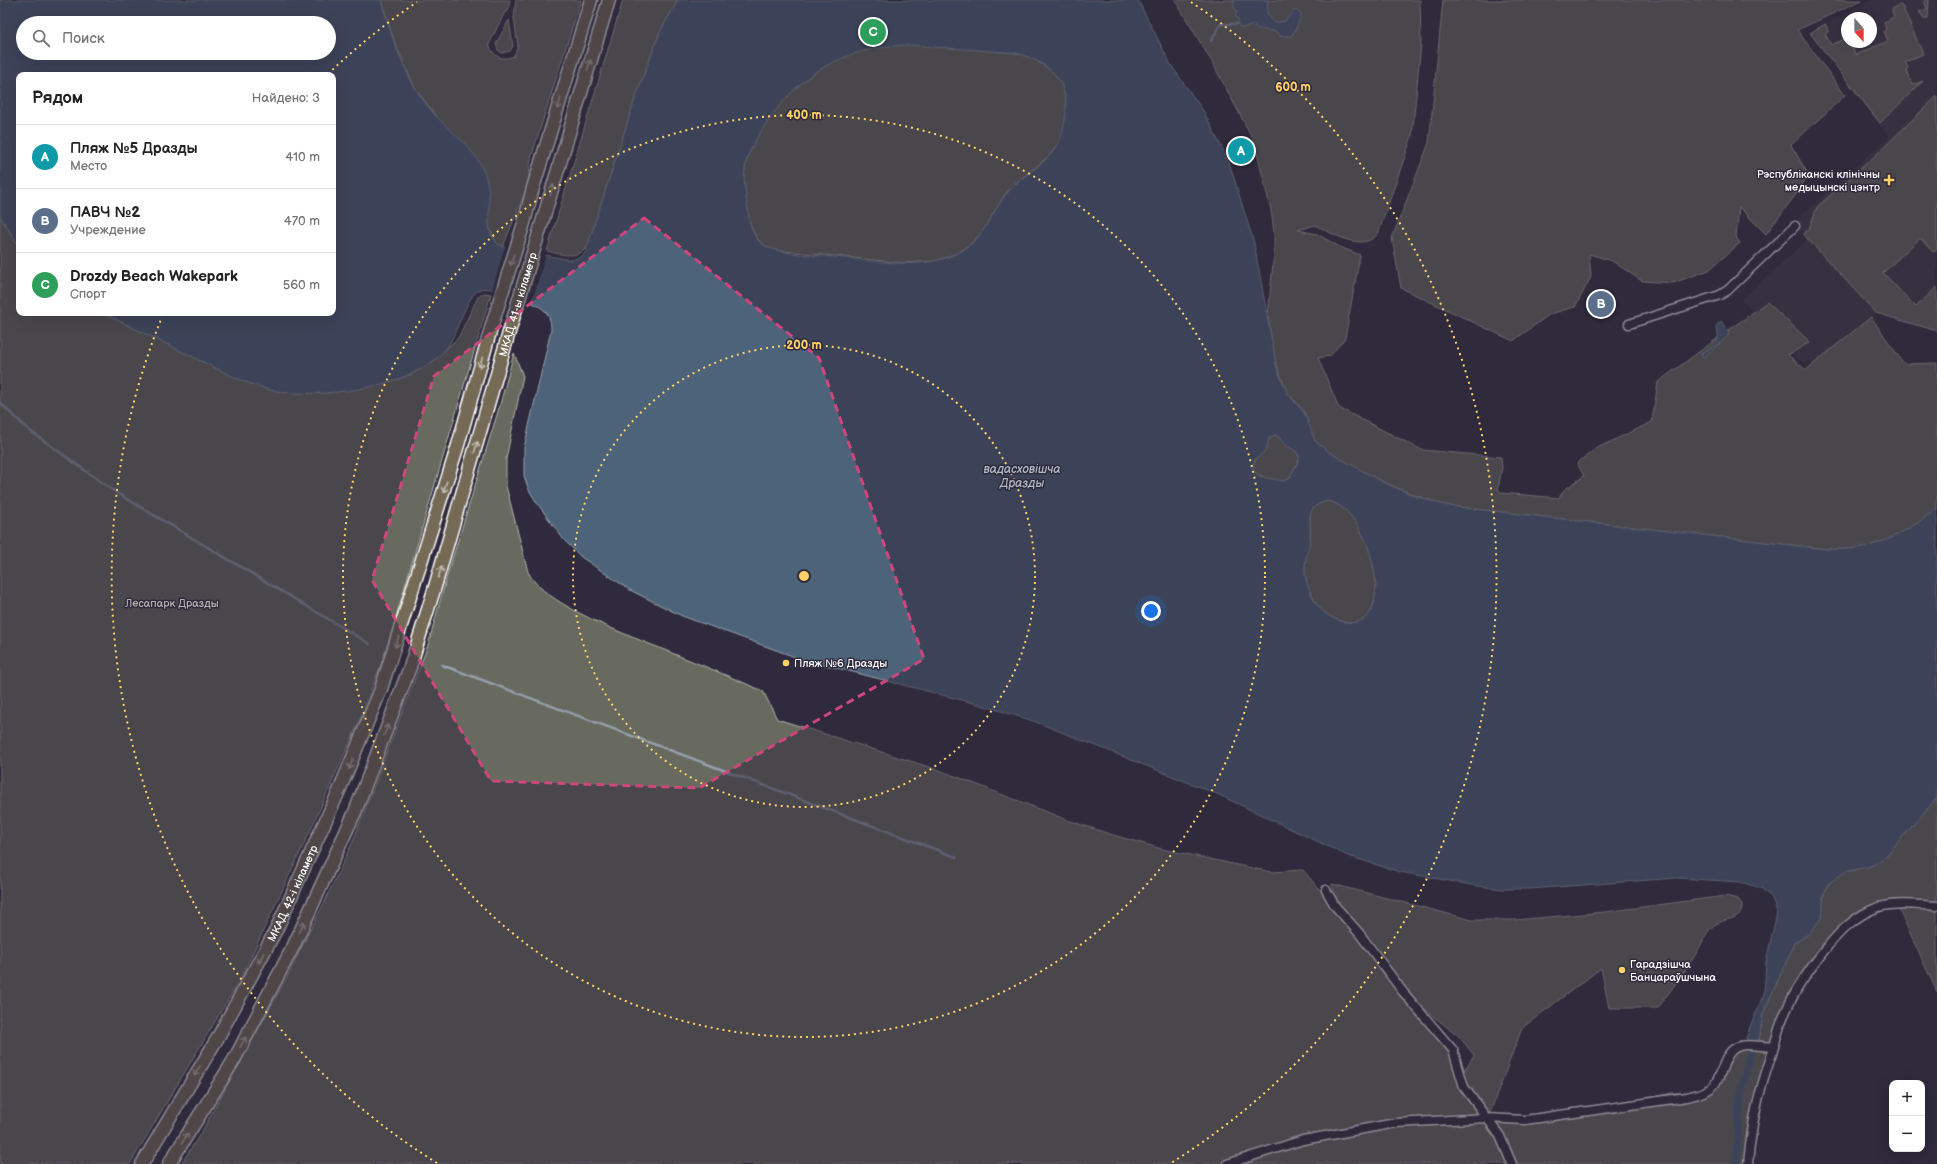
<!DOCTYPE html>
<html lang="ru">
<head>
<meta charset="utf-8">
<style>
	:root { --surface:#fff; --page:#f2f2f2; --text:#222; --muted:#767676; --line:#e0e0e0; --accent:#7c3aed }
	body { margin:0; font-family:"Balsamiq Sans",sans-serif; background:var(--page); color:var(--text) }
	.controls { position:absolute; right:12px; bottom:12px; display:grid; overflow:hidden; border-radius:8px; box-shadow:0 4px 16px #0002 }
	.controls button { width:36px; height:36px; display:grid; place-items:center; padding:0; border:0; border-bottom:1px solid var(--line); background:var(--surface); color:var(--text); font:20px sans-serif }
	.compass { position:absolute; left:1841px; top:12px; width:36px; height:36px; border-radius:50%; background:var(--surface); box-shadow:0 4px 16px #0002; rotate:159deg }
	.you { position:absolute; left:1151px; top:611px; width:14px; height:14px; margin:-10px; border:3px solid #fff; border-radius:50%; background:#1a73e8; box-shadow:0 0 0 6px #1a73e833 }
	.badge { display:grid; place-items:center; width:26px; height:26px; border-radius:50%; background:var(--accent); color:#fff; font-size:13px; font-weight:700 }
	.pin { position:absolute; translate:-50% -50%; border:2px solid #fff; box-shadow:0 1px 4px #0006 }
	.list { margin:0; padding:0; list-style:none }
	h2 { display:flex; justify-content:space-between; align-items:center; height:52px; margin:0; padding:0 16px; font-size:17px }
	h2 small { font-size:13px; font-weight:400; color:var(--muted) }
	.list li { display:grid; grid-template-columns:26px 1fr auto; gap:12px; align-items:center; box-sizing:border-box; height:64px; padding:0 16px; border-top:1px solid var(--line) }
	.list b { display:block; font-size:15px; white-space:nowrap }
	.list p { margin:0; font-size:13px; white-space:nowrap; color:var(--muted) }
	.list em { font-size:13px; font-style:normal; color:var(--muted) }
	.icon { flex:none; width:22px; height:22px; fill:none; stroke:currentColor; stroke-width:2; stroke-linecap:round; stroke-linejoin:round }
	.map { position:relative; flex:none; width:1937px; height:1164px; overflow:hidden }
	.search { position:absolute; background:var(--surface); box-shadow:0 4px 16px #0002; left:16px; top:16px; width:320px; height:44px; display:flex; align-items:center; gap:10px; box-sizing:border-box; padding:0 14px; border-radius:22px; color:var(--muted); font-size:15px }
	.panel { position:absolute; background:var(--surface); box-shadow:0 4px 16px #0002; left:16px; top:72px; width:320px; height:244px; border-radius:8px }
	.map>svg:first-child { display:block }
	.built { fill:#423947; fill-rule:evenodd }
	.green { fill:#686b5e; stroke:#b4b5ae }
	.water { fill:#4e637a; stroke:#95a1af; fill-rule:evenodd }
	.pier { fill:#2f2a3d }
	.lines { fill:none; stroke-linecap:round; stroke-linejoin:round }
	.stream { stroke:#95a1af; stroke-width:2.5 }
	.canal { stroke:#4e637a; stroke-width:8 }
	.minor-casing { stroke:#fff; stroke-width:11 }
	.highway-casing { stroke:#fff; stroke-width:15 }
	.minor { stroke:#2f2a3d; stroke-width:8 }
	.highway { stroke:#756a55; stroke-width:12 }
	.oneway { stroke:#c1bcb2 }
	.marked { fill:none; stroke:#ce467c; stroke-width:3; stroke-dasharray:8 5; stroke-linejoin:round }
	.ring { fill:none; stroke:#ffd166; stroke-width:2; stroke-dasharray:2 4 }
	.poi-dot { fill:#ffd166; stroke:#2f2a3d; stroke-width:1.5 }
	.labels { text-anchor:middle; dominant-baseline:central; stroke-width:3; stroke-linejoin:round; paint-order:stroke }
	.poi-label { font-size:11px; fill:#fff; stroke:#2f2a3d; text-anchor:start }
	.street-label { font-size:11px; fill:#fff; stroke:#2f2a3d }
	.park-label { font-size:11px; fill:#b4b5ae; stroke:#2f2a3d }
	.water-label { font-size:12px; font-style:italic; fill:#afb9c3; stroke:#2f2a3d }
	.centre { fill:#ffd166; stroke:#2f2a3d; stroke-width:2 }
	.ring-label { font-size:12px; text-anchor:middle; font-weight:bold; fill:#ffd166; stroke:#2f2a3d; stroke-width:3; stroke-linejoin:round; paint-order:stroke }
</style>
</head>
<body>
<div class="map">
<svg width="1937" height="1164" viewBox="0 0 1937 1164">
	<rect width="100%" height="100%" fill="#2f2a3d"/>
	<filter id="ink" filterUnits="userSpaceOnUse"><feTurbulence type="fractalNoise" baseFrequency=".025" numOctaves="2"/><feDisplacementMap in="SourceGraphic" scale="8" xChannelSelector="R" yChannelSelector="G"/><feConvolveMatrix kernelMatrix="1 2 1 2 8 2 1 2 1" color-interpolation-filters="sRGB"/></filter>
	<g filter="url(#ink)">
		<path class="built" d="M1868,0H1937V331L1876,313L1822,360L1801,362L1741,300L1807,240L1792,223L1889,137L1810,33ZM1847,18H1871V42H1847Z"/>
		<path class="green" d="M381,0H510L508,11L505,12L489,44C493,57 502,61 514,56L518,46L514,18L516,0H581L531,158L527,187L503,247L496,243L489,227L480,163L472,152L439,120L415,88L395,43Z
			M623,0H678L660,32L637,93L587,247C577,260 560,254 547,251Z
			M816,0L925,45L1016,53L1031,57L1053,72L1061,83L1065,96L1067,110L1065,123L1062,136L1056,147L1048,157L1013,185L1005,194L982,233L960,252L935,261L904,263L775,250C756,244 750,229 748,211C746,197 743,182 745,168C751,130 798,79 832,62Z
			M1175,0H1420L1421,43L1412,136L1378,234C1362,253 1332,233 1315,225L1298,230L1317,234L1340,247L1360,255L1345,338L1330,356L1318,358L1339,408L1422,450L1501,457L1502,468L1498,489L1502,493L1559,498L1564,490L1584,476L1577,463L1597,448L1652,422L1658,382L1767,302L1810,342L1788,355L1806,370L1871,317L1904,364L1937,363V509C1900,536 1874,552 1826,549L1449,506C1404,494 1362,473 1323,448L1315,441L1311,434L1306,416L1303,410L1287,392L1274,358L1268,315L1274,253V232L1271,210L1254,141L1212,62Z
			M1443,0H1862L1797,30L1845,95L1791,145L1808,174L1800,189L1766,234L1739,207L1736,237L1740,243L1709,270L1673,283L1642,281L1612,261L1589,254L1591,277L1575,307L1550,314L1513,341L1401,288L1392,238L1429,143Z
			M1924,0H1929L1928,18L1925,19L1919,12L1927,9Z
			M1899,5L1902,6L1923,54L1905,62L1908,68L1906,70L1912,85L1923,81L1880,123L1810,33L1825,24L1829,31L1825,34L1831,45L1847,38V42H1849L1856,55L1888,41L1884,31L1886,30L1884,22L1894,17L1892,9Z
			M509,20L513,46L510,51L502,53L498,50L496,44Z
			M1937,96V250L1933,252L1920,238L1883,273L1916,307L1937,287V331L1876,313L1803,234L1809,229L1817,207L1876,155Z
			M0,216L19,246V313H103L236,378L259,387L282,392L305,393H327L399,379L412,374L432,362L458,338L478,297L484,293L491,294L386,651L361,717L311,829L241,978L130,1164H0Z
			M514,353L523,376L506,459V486L528,572C543,605 633,637 667,651C699,664 731,677 763,691L777,719L942,771L1070,821L1113,835L1162,849L1271,872L1303,870L1356,933L1446,1049L1461,1075L1474,1055L1458,1035L1434,1017L1405,990L1339,908L1332,884L1472,920H1515L1605,912L1725,896L1738,899L1742,904C1744,922 1722,917 1712,927C1705,934 1702,944 1697,952C1686,971 1671,989 1658,1008H1609L1601,968L1522,1028L1488,1118L1584,1113L1672,1093L1705,1091L1735,1048L1773,1046L1759,1040L1763,1013L1795,943L1810,933L1823,900L1825,890L1828,884L1845,872L1871,866L1884,858L1937,798V992L1897,905L1880,907L1852,921L1798,989L1758,1094L1748,1164H181L202,1131L285,981L324,903L353,841L428,645L447,576L499,408Z
			M1275,435L1295,450L1299,456C1299,464 1292,470 1290,478L1285,481C1276,482 1257,477 1253,469C1253,461 1268,437 1275,435Z
			M1328,501C1362,507 1385,579 1372,609C1362,632 1331,622 1319,607C1313,600 1309,589 1306,580C1302,565 1308,553 1310,538C1313,519 1302,507 1328,501Z"/>
		<path class="water" d="M0,0H381C391,36 405,78 429,108C444,127 468,142 480,163C486,174 489,186 489,198C490,217 484,237 503,247L571,260L581,257L585,253L637,93L660,32L678,0H1138L1171,65L1204,112L1229,162L1254,243L1277,369L1287,392L1306,416L1315,441L1332,454L1383,482L1417,497L1449,506L1826,549C1874,552 1900,536 1937,509V798L1884,858L1871,866L1845,872L1828,884L1823,896V911L1822,917L1810,933L1795,943L1763,1013L1759,1040L1746,1039L1751,1024L1764,994L1766,962L1777,912L1772,898L1761,888L1740,882L1677,878L1530,889H1503L1477,886L1400,872L1348,856L1217,794L1036,722L985,706L798,658L682,616L630,590L581,557L564,540L537,503L529,490L524,476V448L551,330C551,323 550,316 545,311C537,302 491,285 480,289C466,296 457,335 446,349C415,387 328,398 282,392C266,390 251,384 236,378L103,313H333V75H19V246L0,216ZM23,23H329V53H23ZM908,45L1016,53C1049,62 1071,81 1065,119C1064,129 1061,139 1056,148C1043,166 1022,175 1008,192C991,212 985,238 960,252C948,258 933,262 920,263C892,265 863,259 835,257C814,255 790,255 770,248C754,243 750,226 748,211C746,197 743,183 745,169C747,153 756,140 764,127C800,72 843,48 908,45ZM1275,435C1281,437 1281,442 1285,445C1291,449 1296,449 1299,456C1299,464 1292,470 1290,478L1285,481L1262,477L1258,476L1253,469L1254,461L1266,450L1269,438ZM1328,501C1362,507 1385,579 1372,609C1362,632 1331,622 1319,607C1313,600 1309,589 1306,580C1302,564 1309,553 1310,538C1312,519 1303,507 1328,501Z
			M1233,0H1268L1267,13L1274,23L1285,21L1295,10L1302,14L1295,31L1291,36H1280L1277,32L1255,28L1254,25L1242,28L1237,24L1239,21L1235,15L1237,12L1233,5L1235,2Z
			M1721,321L1729,332L1728,336L1703,358L1701,354C1715,345 1722,344 1716,326Z"/>
		<path class="pier" d="M505,246L546,254L531,305L492,291Z"/>
		<g class="lines">
			<path class="stream" d="M1211,41L1221,24H1237
				M0,403L29,430L115,492L370,644
				M442,665L956,857"/>
			<path class="canal" d="M1736,1164L1740,1098L1753,1039"/>
			<defs>
				<path id="minor" d="M1629,324L1720,295L1728,290L1795,226
					M1326,890L1335,906L1359,933L1403,992L1453,1050L1464,1087L1500,1136L1512,1164
					M1227,1164L1303,1140L1396,1123L1487,1118L1525,1120L1687,1097C1696,1095 1704,1093 1711,1088C1725,1077 1721,1051 1740,1046C1750,1043 1764,1048 1774,1046
					M1748,1164C1752,1122 1758,1094 1772,1054C1776,1040 1779,1025 1786,1011C1795,990 1809,970 1823,952C1838,933 1855,915 1879,907C1897,902 1919,905 1937,906"/>
				<g id="highway">
					<path id="s1" d="M142,1164L217,1039L276,930L339,791L381,689L458,445L492,325L524,223L533,188L591,0"/>
					<path id="s2" d="M169,1164L234,1060L294,945L355,812L410,667L434,590L510,329L609,0"/>
				</g>
			</defs>
			<use href="#minor" class="minor-casing"/>
			<use href="#highway" class="highway-casing"/>
			<use href="#minor" class="minor"/>
			<use href="#highway" class="highway"/>
		</g>
		<defs><path id="oneway-shaft" d="M-6 0H5M1.5-3L5.5 0L1.5 3" fill="none" stroke-width="1.6" stroke-linecap="round" stroke-linejoin="round"/></defs>
		<g class="oneway">
			<use href="#oneway-shaft" transform="translate(589 65) rotate(-73)"/>
			<use href="#oneway-shaft" transform="translate(559 104) rotate(107)"/>
			<use href="#oneway-shaft" transform="translate(552 190) rotate(-73)"/>
			<use href="#oneway-shaft" transform="translate(512 260) rotate(107)"/>
			<use href="#oneway-shaft" transform="translate(481 362) rotate(106)"/>
			<use href="#oneway-shaft" transform="translate(476 447) rotate(-74)"/>
			<use href="#oneway-shaft" transform="translate(445 487) rotate(107)"/>
			<use href="#oneway-shaft" transform="translate(440 572) rotate(-74)"/>
			<use href="#oneway-shaft" transform="translate(397 642) rotate(107)"/>
			<use href="#oneway-shaft" transform="translate(386 730) rotate(-69)"/>
			<use href="#oneway-shaft" transform="translate(351 764) rotate(113)"/>
			<use href="#oneway-shaft" transform="translate(302 927) rotate(-65)"/>
			<use href="#oneway-shaft" transform="translate(261 958) rotate(119)"/>
			<use href="#oneway-shaft" transform="translate(243 1042) rotate(-62)"/>
			<use href="#oneway-shaft" transform="translate(197 1071) rotate(121)"/>
			<use href="#oneway-shaft" transform="translate(185 1138) rotate(-58)"/>
		</g>
	</g>
	<path d="M0 0H1937V1164H0ZM644,218L819,358L924,659L699,788L491,781L372,580L434,376Z" fill="#2f2a3d" fill-opacity=".55" fill-rule="evenodd"/>
	<path class="marked" d="M644,218L819,358L924,659L699,788L491,781L372,580L434,376Z"/>
	<g class="ring">
		<circle cx="804" cy="576" r="231"/>
		<circle cx="804" cy="576" r="461"/>
		<path d="M437 1163A692 692 0 0 1 162 317M328 74A692 692 0 0 1 417 2M1191 2A692 692 0 0 1 1171 1163"/>
	</g>
	<g class="poi-dot">
		<path d="M1887 174h4v4h4v4h-4v4h-4v-4h-4v-4h4z"/>
		<circle cx="786" cy="663" r="4"/>
		<circle cx="1622" cy="970" r="4"/>
	</g>
	<g class="labels">
		<g class="poi-label">
			<text x="1880" y="174" text-anchor="end">Рэспубліканскі клінічны<tspan x="1880" dy="13">медыцынскі цэнтр</tspan></text>
			<text x="794" y="663">Пляж №6 Дразды</text>
			<text x="1630" y="964">Гарадзішча<tspan x="1630" dy="13">Банцараўшчына</tspan></text>
		</g>
		<g class="street-label">
			<text stroke="none"><textPath href="#s2" startOffset="932">МКАД, 41-ы кіламетр</textPath></text>
			<text stroke="none"><textPath href="#s1" startOffset="310">МКАД, 42-і кіламетр</textPath></text>
		</g>
		<g class="park-label">
			<text x="172" y="603">Лесапарк Дразды</text>
		</g>
		<g class="water-label">
			<text x="1022" y="469">вадасховішча<tspan x="1022" dy="14">Дразды</tspan></text>
		</g>
	</g>
	<circle cx="804" cy="576" r="6" class="centre"/>
	<g class="ring-label">
		<text x="1293" y="91">600 m</text>
		<text x="804" y="119">400 m</text>
		<text x="804" y="349">200 m</text>
	</g>
</svg>
<div class="controls">
<button>+</button>
<button>−</button>
</div>
<svg class="compass" viewBox="-18 -18 36 36"><path d="M0-13l5 13h-10z" fill="#e53935"/><path d="M0 13l5-13h-10z" fill="#767676"/></svg>
<div class="you"></div>
<div class="pin badge" style="left:1241px;top:151px;background:#0f9aa8">A</div>
<div class="pin badge" style="left:1601px;top:304px;background:#5c6f8a">B</div>
<div class="pin badge" style="left:873px;top:32px;background:#2e9e5b">C</div>
<div class="search"><svg class="icon" aria-label="search" viewBox="0 0 24 24"><circle cx="10" cy="10" r="6"/><path d="M15 15l6 6"/></svg>Поиск</div>
<section class="panel">
<h2>Рядом<small>Найдено: 3</small></h2>
<ul class="list">
<li><span class="badge" style="background:#0f9aa8">A</span><div><b>Пляж №5 Дразды</b><p>Место</p></div><em>410 m</em></li>
<li><span class="badge" style="background:#5c6f8a">B</span><div><b>ПАВЧ №2</b><p>Учреждение</p></div><em>470 m</em></li>
<li><span class="badge" style="background:#2e9e5b">C</span><div><b>Drozdy Beach Wakepark</b><p>Спорт</p></div><em>560 m</em></li>
</ul>
</section>
</div>
</body>
</html>
